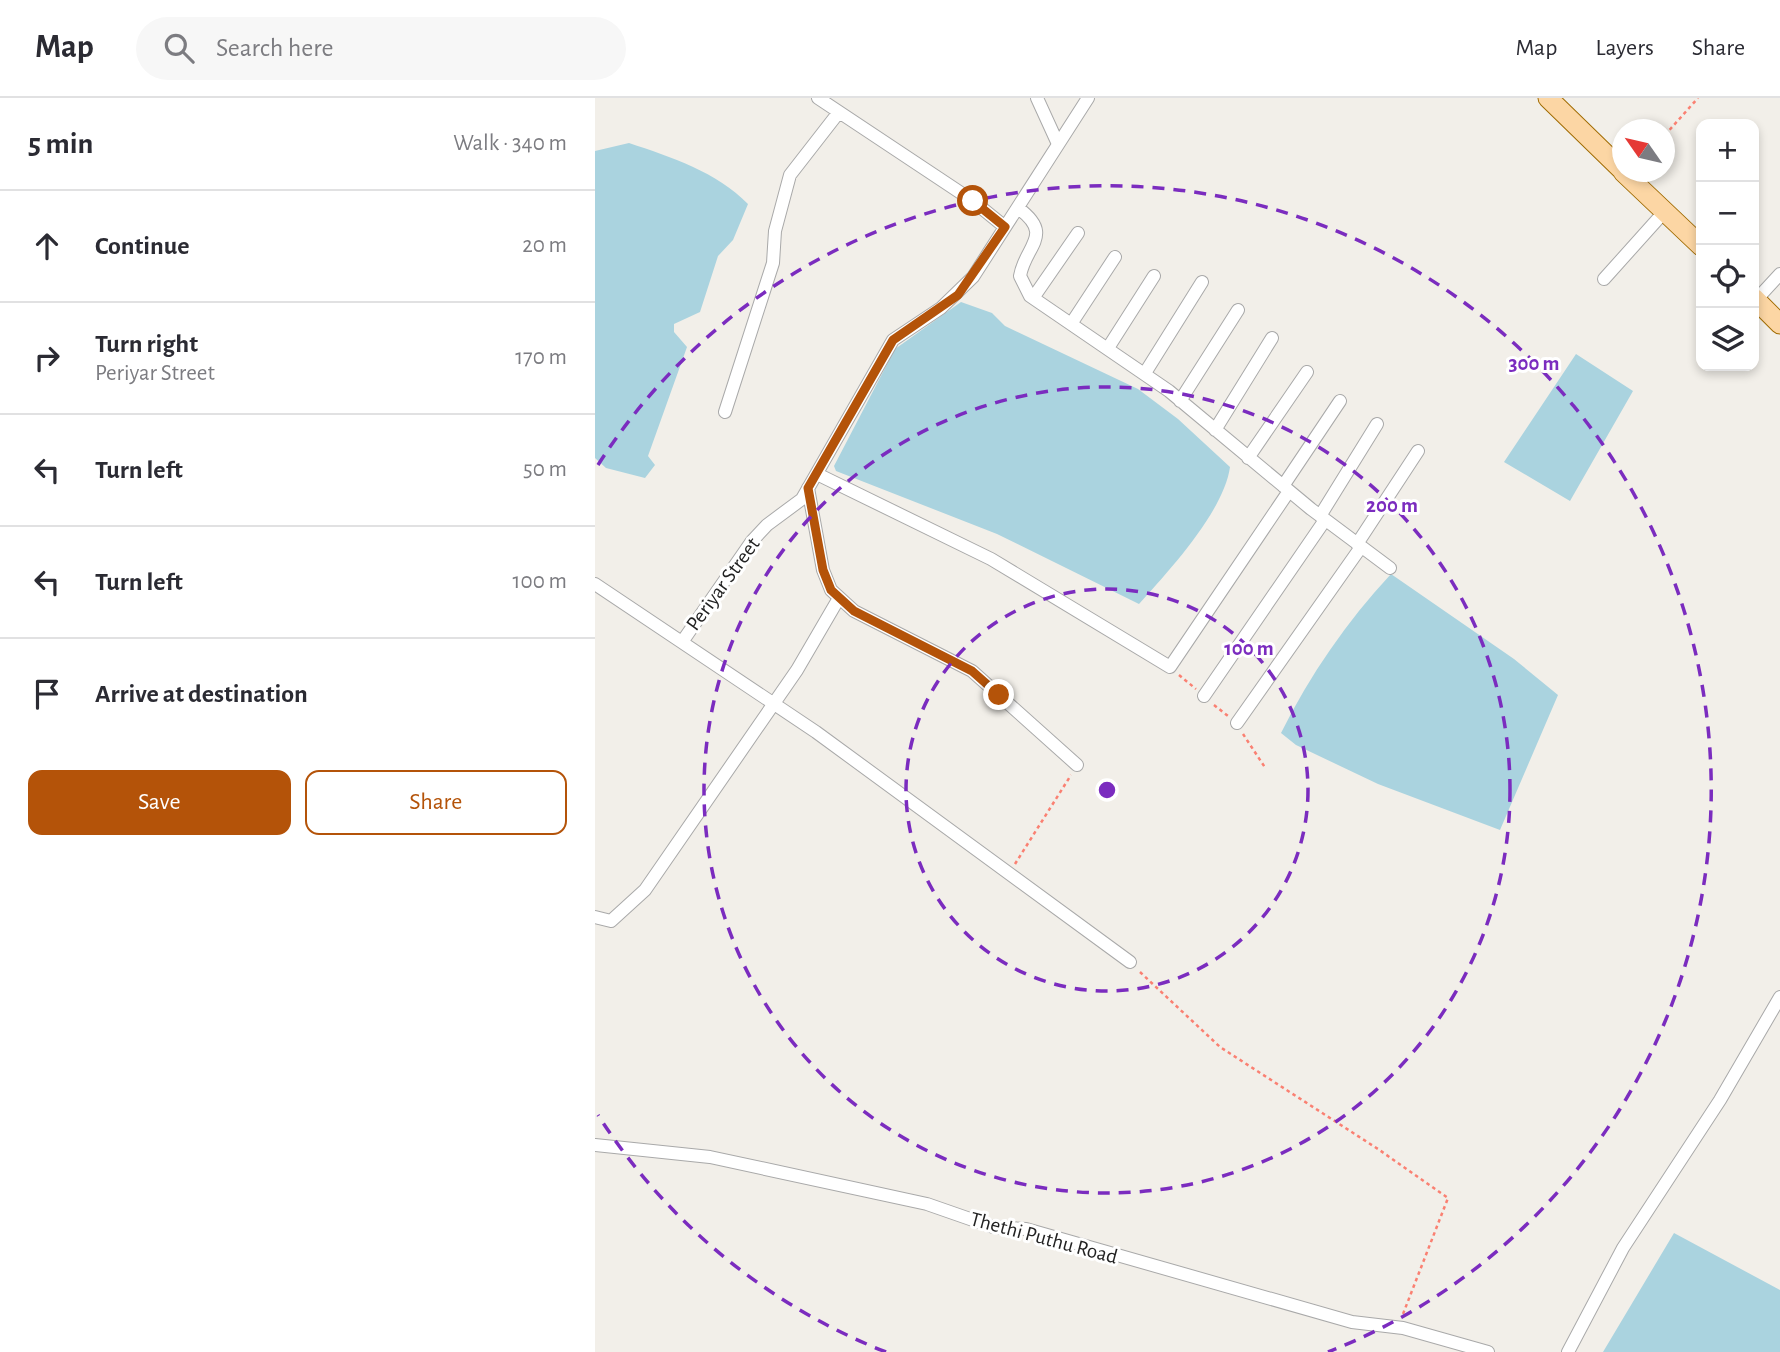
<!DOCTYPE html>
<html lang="en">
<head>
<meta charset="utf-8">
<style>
	:root { --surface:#fff; --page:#f7f7f7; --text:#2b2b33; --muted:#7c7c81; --line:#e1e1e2; --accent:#b45309 }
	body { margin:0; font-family:"Alegreya Sans",sans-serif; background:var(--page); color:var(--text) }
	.controls { position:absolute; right:21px; top:21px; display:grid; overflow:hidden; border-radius:14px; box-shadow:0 4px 10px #0003 }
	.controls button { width:63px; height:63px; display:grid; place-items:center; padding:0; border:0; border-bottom:2px solid var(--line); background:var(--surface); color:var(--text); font:35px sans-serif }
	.compass { position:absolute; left:1017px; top:21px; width:63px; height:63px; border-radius:50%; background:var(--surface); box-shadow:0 4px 10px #0003; rotate:304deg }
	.stop { position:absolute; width:21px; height:21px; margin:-16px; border:5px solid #b45309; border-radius:50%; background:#fff }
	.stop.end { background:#b45309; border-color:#fff; box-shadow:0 2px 7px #0008 }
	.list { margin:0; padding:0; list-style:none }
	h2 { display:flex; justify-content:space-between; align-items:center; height:91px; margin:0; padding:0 28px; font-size:30px }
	h2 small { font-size:23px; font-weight:400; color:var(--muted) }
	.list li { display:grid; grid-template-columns:46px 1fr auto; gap:21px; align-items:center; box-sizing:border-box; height:112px; padding:0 28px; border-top:2px solid var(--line) }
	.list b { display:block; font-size:26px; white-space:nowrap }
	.list p { margin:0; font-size:23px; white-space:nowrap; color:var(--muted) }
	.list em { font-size:23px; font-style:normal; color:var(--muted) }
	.actions { display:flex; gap:14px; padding:21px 28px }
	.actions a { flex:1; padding:16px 0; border:2px solid var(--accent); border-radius:14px; text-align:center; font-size:24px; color:var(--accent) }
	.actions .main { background:var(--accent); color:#fff }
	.icon { flex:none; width:38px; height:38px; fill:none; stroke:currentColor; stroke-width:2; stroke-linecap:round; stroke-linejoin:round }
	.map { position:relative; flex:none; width:1185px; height:1254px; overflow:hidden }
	header { display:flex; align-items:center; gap:42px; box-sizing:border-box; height:98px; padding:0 35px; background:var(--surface); border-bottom:2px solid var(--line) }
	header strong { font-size:33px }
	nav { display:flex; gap:38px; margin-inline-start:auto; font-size:24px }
	.search { width:490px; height:63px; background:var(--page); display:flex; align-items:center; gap:18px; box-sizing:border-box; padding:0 24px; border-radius:38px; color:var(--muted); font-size:26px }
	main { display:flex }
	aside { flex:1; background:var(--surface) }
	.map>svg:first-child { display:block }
	.water { fill:#aad3df }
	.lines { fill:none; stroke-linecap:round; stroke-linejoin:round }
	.minor-casing { stroke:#a9a9a9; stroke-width:14 }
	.primary-casing { stroke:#a06b00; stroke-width:21 }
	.path { stroke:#fa8072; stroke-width:2.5; stroke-dasharray:3.5 3.5; stroke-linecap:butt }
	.minor { stroke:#fff; stroke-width:12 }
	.primary { stroke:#fcd6a4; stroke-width:19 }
	.route { stroke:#b45309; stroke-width:9 }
	.ring { fill:none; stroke:#7b2cbf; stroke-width:3.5; stroke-dasharray:12 9 }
	.labels { text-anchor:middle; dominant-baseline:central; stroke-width:6; stroke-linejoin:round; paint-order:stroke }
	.street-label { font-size:21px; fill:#222; stroke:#fff }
	.centre { fill:#7b2cbf; stroke:#fff; stroke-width:3.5 }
	.ring-label { font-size:21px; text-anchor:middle; font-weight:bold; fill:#7b2cbf; stroke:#fff; stroke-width:6; stroke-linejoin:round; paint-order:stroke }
</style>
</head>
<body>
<header>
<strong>Map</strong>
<div class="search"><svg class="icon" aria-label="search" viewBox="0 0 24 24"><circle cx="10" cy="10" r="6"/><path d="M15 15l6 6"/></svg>Search here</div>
<nav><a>Map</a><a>Layers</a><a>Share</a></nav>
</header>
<main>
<aside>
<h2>5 min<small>Walk · 340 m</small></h2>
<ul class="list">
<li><svg class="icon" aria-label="ahead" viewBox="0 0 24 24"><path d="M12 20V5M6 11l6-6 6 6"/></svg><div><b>Continue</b></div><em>20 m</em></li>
<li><svg class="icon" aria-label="right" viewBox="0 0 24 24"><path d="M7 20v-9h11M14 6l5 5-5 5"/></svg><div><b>Turn right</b><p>Periyar Street</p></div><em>170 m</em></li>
<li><svg class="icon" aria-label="left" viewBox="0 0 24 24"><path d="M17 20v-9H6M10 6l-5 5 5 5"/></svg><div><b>Turn left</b></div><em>50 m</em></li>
<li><svg class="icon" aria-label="left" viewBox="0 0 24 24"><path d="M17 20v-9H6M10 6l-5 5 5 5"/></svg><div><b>Turn left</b></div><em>100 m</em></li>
<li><svg class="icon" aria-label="arrive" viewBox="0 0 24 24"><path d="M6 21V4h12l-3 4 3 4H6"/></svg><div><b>Arrive at destination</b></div></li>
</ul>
<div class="actions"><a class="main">Save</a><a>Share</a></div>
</aside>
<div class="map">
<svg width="1185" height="1254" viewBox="0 0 1185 1254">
	<rect width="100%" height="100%" fill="#f2efe9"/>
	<path class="water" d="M34,45C76,59 122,74 153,106L138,142L123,158L105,214L79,226V234L92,249L53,358L60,367L50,380L11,370L0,360V53Z
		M366,204L397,215L410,228L543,291L583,321L635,369C629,413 574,473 544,506L402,436L241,373L239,368L300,251Z
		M981,256L1038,293L975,403L909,364Z
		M796,476L919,561L963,597L905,732L783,686L701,647L686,635C715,577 752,523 796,476Z
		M1079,1135L1185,1192V1254H1008Z"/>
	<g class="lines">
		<defs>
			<path id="minor" d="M223,0L378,103L410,129
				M442,0L463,46
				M423,110C460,137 430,148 425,178L435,198L574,293L716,411L795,470
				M1009,181L1070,113
				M438,200L483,135
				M1161,202L1185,176
				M476,226L520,159
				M513,250L559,178
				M550,275L607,184
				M585,303L643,212
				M130,314L178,165L180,133L195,77L244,14
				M620,332L677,240
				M653,360L712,274
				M222,376L396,461L575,569L694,393
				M688,388L745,303
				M213,390L228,472L236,492L259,513L377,573L482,667
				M725,418L782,326
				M762,446L823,353
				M0,486L221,634L535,864
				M87,544L157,443L172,427L207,401L298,242L346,210L378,179L493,0
				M609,598L730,422
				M642,625L766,449
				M0,819L16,823L50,792L202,572L244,500
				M0,1047L115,1059L332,1106L398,1129L431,1131L757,1224L808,1230L893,1254
				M973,1254L1028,1150L1125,1002L1185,899"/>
			<path id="primary" d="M953,0L1028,73
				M1028,74L1106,148
				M1159,200L1185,226"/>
		</defs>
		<use href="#minor" class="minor-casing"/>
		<use href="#primary" class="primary-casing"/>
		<path class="path" d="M1070,37L1103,0
			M584,577L601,591
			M619,607L633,618
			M648,636L671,671
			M420,766L476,677
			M545,874L625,949L783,1051L853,1100L808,1216"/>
		<use href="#minor" class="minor"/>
		<use href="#primary" class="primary"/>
	</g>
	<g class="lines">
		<path class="route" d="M378,103L410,129L363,197L298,242L213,390L228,472L236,492L259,513L377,573L404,597"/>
	</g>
	<g class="ring">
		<circle cx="512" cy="692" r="201"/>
		<circle cx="512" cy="692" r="403"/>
		<path d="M291 1254A604 604 0 0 1 3 1017M3 367A604 604 0 1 1 733 1254"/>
	</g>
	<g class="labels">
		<g class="street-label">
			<text transform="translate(128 486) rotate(-54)">Periyar Street</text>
			<text transform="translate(449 1140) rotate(15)">Thethi Puthu Road</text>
		</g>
	</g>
	<circle cx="512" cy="692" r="10" class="centre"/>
	<g class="ring-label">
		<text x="939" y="272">300 m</text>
		<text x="797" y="414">200 m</text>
		<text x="654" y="557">100 m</text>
	</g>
</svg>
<div class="controls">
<button>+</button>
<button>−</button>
<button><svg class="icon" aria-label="locate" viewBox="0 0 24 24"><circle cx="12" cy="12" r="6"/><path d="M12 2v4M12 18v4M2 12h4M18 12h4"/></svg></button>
<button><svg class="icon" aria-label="layers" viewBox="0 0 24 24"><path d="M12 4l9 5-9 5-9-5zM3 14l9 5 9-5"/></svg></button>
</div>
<svg class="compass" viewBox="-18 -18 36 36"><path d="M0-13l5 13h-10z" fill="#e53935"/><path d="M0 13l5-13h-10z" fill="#7c7c81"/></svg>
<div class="stop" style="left:378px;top:103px"></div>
<div class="stop end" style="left:404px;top:597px"></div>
</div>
</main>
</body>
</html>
